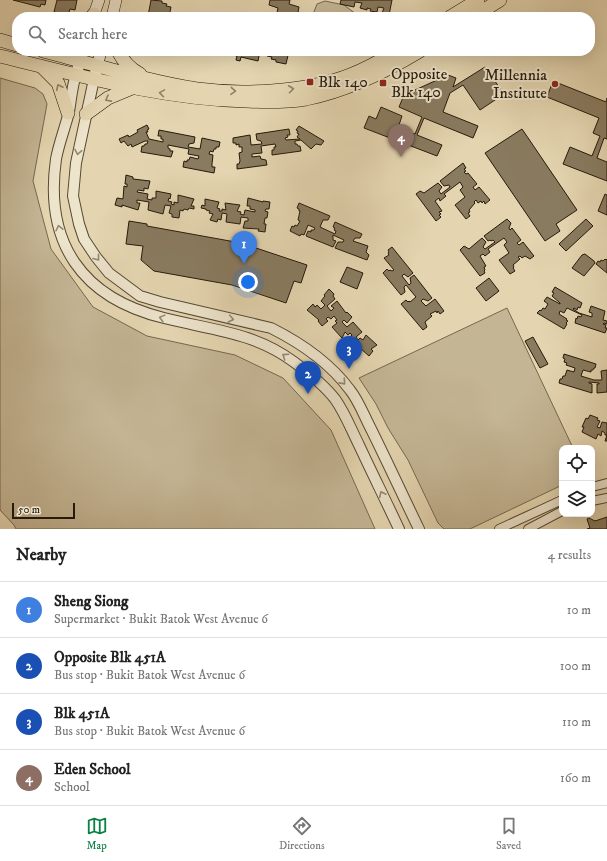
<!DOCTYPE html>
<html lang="en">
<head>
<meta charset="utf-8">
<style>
	:root { --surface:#fff; --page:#f2f2f2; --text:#222; --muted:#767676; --line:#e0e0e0; --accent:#0b8043 }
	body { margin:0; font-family:"IM FELL DW Pica",serif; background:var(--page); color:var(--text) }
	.controls { position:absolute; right:12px; bottom:12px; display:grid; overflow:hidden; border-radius:8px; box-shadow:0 4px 16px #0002 }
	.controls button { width:36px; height:36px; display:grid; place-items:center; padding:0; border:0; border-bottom:1px solid var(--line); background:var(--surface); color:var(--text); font:20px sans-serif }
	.scale { position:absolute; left:12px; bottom:10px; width:63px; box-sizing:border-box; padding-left:4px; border:2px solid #261a0a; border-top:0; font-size:11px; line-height:14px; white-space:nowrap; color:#261a0a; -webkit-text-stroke:3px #ede4cc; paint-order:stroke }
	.you { position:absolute; left:248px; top:282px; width:14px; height:14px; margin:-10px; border:3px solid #fff; border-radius:50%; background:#1a73e8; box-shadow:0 0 0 6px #1a73e833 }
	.badge { display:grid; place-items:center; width:26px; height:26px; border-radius:50%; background:var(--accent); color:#fff; font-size:13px; font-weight:700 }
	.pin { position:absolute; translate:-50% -33px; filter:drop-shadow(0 1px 2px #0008) }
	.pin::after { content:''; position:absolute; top:21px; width:14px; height:12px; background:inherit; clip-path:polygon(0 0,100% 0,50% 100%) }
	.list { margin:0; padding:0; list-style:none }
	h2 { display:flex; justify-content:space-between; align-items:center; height:52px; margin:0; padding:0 16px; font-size:17px }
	h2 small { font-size:13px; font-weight:400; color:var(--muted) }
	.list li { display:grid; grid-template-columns:26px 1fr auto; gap:12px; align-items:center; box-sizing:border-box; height:56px; padding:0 16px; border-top:1px solid var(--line) }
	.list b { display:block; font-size:15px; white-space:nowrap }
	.list p { margin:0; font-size:13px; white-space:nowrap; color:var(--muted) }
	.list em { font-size:13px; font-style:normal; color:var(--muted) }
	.icon { flex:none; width:22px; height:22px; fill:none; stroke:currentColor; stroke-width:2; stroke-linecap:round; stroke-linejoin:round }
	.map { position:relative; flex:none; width:607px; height:529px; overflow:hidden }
	.search { position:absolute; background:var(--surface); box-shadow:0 4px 16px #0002; left:12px; right:12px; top:12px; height:44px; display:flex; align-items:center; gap:10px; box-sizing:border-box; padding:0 14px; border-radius:16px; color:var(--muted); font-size:15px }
	.sheet { height:276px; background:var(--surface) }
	nav { display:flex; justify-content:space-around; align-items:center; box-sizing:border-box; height:56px; border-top:1px solid var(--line); background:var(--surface); font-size:11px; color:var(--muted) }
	nav a { display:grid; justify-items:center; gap:2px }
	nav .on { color:var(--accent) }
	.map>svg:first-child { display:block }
	.green { fill:#c4b594; stroke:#75684f }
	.building { fill:#897b60; stroke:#261a0a }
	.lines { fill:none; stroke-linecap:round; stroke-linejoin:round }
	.minor-casing { stroke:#564934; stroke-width:10 }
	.tertiary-casing { stroke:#564934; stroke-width:12 }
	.secondary-casing { stroke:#261a0a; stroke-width:12 }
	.primary-casing { stroke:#261a0a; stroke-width:14 }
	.minor { stroke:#ede4cc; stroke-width:8 }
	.tertiary { stroke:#ede4cc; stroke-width:10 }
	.secondary { stroke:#ede4cc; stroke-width:11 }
	.primary { stroke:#e4d5b0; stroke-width:13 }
	.oneway { stroke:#8e8165 }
	.oneway2 { stroke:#938975 }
	.poi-dot { fill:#8f2418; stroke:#ede4cc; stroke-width:1.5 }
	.labels { text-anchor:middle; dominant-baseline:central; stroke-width:4; stroke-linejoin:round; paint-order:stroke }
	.poi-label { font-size:16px; fill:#261a0a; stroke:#ede4cc; text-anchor:start }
</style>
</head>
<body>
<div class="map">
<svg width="607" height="529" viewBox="0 0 607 529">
	<rect width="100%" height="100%" fill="#e4d5b0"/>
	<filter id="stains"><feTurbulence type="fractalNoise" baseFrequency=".005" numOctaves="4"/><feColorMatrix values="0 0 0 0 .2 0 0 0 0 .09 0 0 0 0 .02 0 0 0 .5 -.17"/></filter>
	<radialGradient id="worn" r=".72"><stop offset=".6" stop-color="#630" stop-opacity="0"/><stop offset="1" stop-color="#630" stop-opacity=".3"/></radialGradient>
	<path class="green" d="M325,1L344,5L360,17H312L317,4Z
		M0,78L35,88L43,94L47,104L33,181L51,249L93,307L147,336L235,355L283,378L331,430L375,529H16L14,525L0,510Z
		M507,308L573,448H562V484L558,487L470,529H444L438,523L408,460L388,428L376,404L359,378Z"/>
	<path class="building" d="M13,0H46L45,5L41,4L40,7Z
		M57,0H77L75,10L70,9L68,15L54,12Z
		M151,0L162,1V3L167,4L166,6L171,7L169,17H144V15L148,16Z
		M270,0H290L289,4L299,7L298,12L301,13L300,15L298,14L297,17H276L278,8L269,5Z
		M341,0H392L389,15L382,13L384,8L378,7L377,12L370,11L371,9L367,8V10L360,8L362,3L355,2L354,7L340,4Z
		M214,51H260L258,61L241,57L240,61L236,60L237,56Z
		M268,51H289L286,64L276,62V60L271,59L272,57L267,56Z
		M485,67L504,94L480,110L463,85L450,93L443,112L478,126L473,138L424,118L417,135L442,145L437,156L364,128L369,116L376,119L381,107L402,116L398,128L415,134L422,117L399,107L404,95L437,80L440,72L456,78L453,87Z
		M553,81L606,102L607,98V139L604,138L597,158L607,162V181L563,164L570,147L592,156L600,136L593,133L599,118L547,97Z
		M147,125L149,129L147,130L148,132H146L149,139L163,142V139H161V136H158L159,130L195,137L194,143L189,144L188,147L200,149L202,138L220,142L219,147H216V149H214L213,152L210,151L209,154L213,155L212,164V167H215L214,173L183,167L184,161L187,162V160H189L190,157L198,159L199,156L188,154L189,149L168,145V148L170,149V151H173L171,157L141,152L142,146H144L145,144H147L148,141H145L132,147L131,144L128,146L124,141L121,143L119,139L128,135L129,137L138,132L137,130Z
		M299,126L324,141L321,145L316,144L311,149L301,140L295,141V144H297L298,146H300L301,151L272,155V150H274V147H276L275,144L261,146L262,153L252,154V157L260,156L261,159L266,160L267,165L237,169V164H239L240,161L239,153L242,152V147H239V144L236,145V143H233V138L250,135L251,145L262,144L261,141L257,140L256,134L289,129L290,135H287L288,137L285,138L286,140L300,139L297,137L299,134L297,133L298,131L296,130Z
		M522,129L577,210L556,224L560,231L545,241L485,153Z
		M463,163L466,168L464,169L466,171L464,172L466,174L468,173L477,184L473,187L475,190L479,187L490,200L485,204L484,201L482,203L481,201L478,203L476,200L474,202L475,203L469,210L470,212L468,213L470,216L466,219L455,205L465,197L460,190L463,187L460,182L444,194L446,196L440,201L439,198L435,201L442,211L439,212L441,214L439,215L441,217L436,221L416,194L420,191L424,193L438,183L442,187L439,191L441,194L450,187L449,185L444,186L440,181Z
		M126,175L133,177V179L150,181L148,189L144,188V191L138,190L137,192L148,194L147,199L152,200V198H156V191L171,194L170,199L169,198L168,201L172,202L171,204L174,205V202L178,203V195L194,199L191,206H194V209L189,208L188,210L184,209L183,211L180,210L179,218L172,217V214L169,213L171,206L165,205L163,214L148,210L149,202L137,200V203H140L138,210L122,205V207L115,205L117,198L123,199L124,186L127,187V184H125Z
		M605,194L607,195V215L598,211Z
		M248,198L263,202V201L270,202L269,209H266L265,211L268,212L267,218H265L264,224H266L265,232L258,231L259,229L243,228L245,221H248V218L241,217L240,224L226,222L227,214L222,213L221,220L218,219L217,222L210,220L213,214L209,213L210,211L206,210V209L201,208L202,205L205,206V199L219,202L217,208L220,209L219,211H222V209L226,210L225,203L240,205L237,211L241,212L240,214L244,215L245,210L255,212V210L250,209V206H247Z
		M299,203L330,216L328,220H323L320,227L335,234L336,231L334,230L335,228L333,227L335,222L362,234L360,238H355L353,241L368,246L366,252L369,255L367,260L335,248L338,242H343L344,240L333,235V240L336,241L333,247L306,236L308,231L311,232V230H314L315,228L308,225L304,235L301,234L300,236L290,231L292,226L294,227L295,225L297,226L300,221L298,220L300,211H299V209L297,208Z
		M507,219L511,223L509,228L510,230L512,228L521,240L517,243L519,245L523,242L534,256L530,259L525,256L522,258L520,256L518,257L520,259L513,265L514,267L513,268L515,271L510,274L499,260L509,253L504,245L507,242L504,238L488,249L490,252L485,256L483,254L480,256L486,266L484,267L485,270L484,271L485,273L480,276L460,250L464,246L469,249L482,238L486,242L483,247L485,249L495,242L493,240L491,241L490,240L488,241L484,236Z
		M586,219L593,226L566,251L559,244Z
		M129,221L147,224V226L241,243L307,265L301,283L294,281L286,303L232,285L154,271L141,260L143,246L126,244Z
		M392,247L413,273L408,277L404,274L402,276L409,285L411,283L410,278L414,275L432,298L428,301L423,299L421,301L426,306L435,299L444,311L440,314L438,311L437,313L436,311L430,314L432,316L425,322L427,327L423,330L401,304L406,300L408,302L409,301L410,302L416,297L406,285L404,287L405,292L401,295L383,273L387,269L389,271L390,270L392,271L394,270L384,258L389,255L388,253L389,252L388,250Z
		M585,254L594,261L595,263L584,276L572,268L582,255Z
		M605,259L606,260L607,259V273L596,264L598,261L600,262L601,260L603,261Z
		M347,267L363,273L357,289L340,282Z
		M489,278L499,291L486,301L476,288Z
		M555,287L582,303L580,308L578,307L577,310L574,308L573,309L579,313L592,317V313L589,312L591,306L605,311L603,320L607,321V324L604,323L603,324L606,325L605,328H607L605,333L575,323L576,318L577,319L578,316L581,317L582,315L567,308L564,313L560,311L559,314L567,319L566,320L568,321L566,323L567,324L564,329L537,313L540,310L541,311L543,308L545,309L548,304L544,301L547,297L560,304V303L552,296L554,293L552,292Z
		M329,289L334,294L333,296L335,299L327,306L331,311L334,308L331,306L337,301L346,313L347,312L352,317L347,323L344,320L342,322L347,327L353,322L362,332L356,337L358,340L360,338L363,340L366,335L377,345L371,349L373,351L369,356L360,348L357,354L346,343L352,339L350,337L352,335L350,333L348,335L345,332L342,338L332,327L337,323L335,321L337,320L334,316L331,319L328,317L326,319L328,321L322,326L318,321L319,320L307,310L313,304L315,307L317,305L321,309L325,305L321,301L325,296L324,295Z
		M533,337L548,364L540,368L525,341Z
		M564,354L596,364L595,368H594L593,370H591V372L583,370L581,376L594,380H602L601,371L607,370V392L597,393V384H599V383L589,382V383L592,384V393L559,383L560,379H562L563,376H565L567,370L574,372L575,368L566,365L567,363L564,362L565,359L563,358Z
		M590,415L598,418L597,420L600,421L597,427L600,428L602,422L607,423V441H605L607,435H605V433L602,431L601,436L598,434L596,439L582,432L584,427H582L586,418L588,419Z
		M607,517V529H587L590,528L587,519L589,518L595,521Z"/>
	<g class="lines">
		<defs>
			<path id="minor" d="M592,487L607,483
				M592,501L607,498
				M499,529L562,500
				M528,529L562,511"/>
			<path id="tertiary" d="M76,74C72,87 71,100 69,112C65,128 59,143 56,159C44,243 82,298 164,318C211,330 254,332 294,362C309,373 324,385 335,399C345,413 351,429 359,445C372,473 386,501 399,529
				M94,79L76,163L73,196L79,224L84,239L96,257L109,273L140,296L160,302L271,328C301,343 330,363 350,390C358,400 363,413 369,425C386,459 402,494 419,529"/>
			<path id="secondary" d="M93,17L99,0
				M112,17L116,0
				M78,68L83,51
				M94,79L101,51"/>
			<path id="primary" d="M92,17L94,14
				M450,17L478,0
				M473,17L500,0
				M0,40L17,45
				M43,51C94,64 145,81 197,89C242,95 307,92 350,75C366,69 382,60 396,51
				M118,51C123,61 130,69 140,74
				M0,56C82,76 161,99 246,101C266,102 287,102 306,99C347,91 385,72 420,51
				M41,66L58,83L68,113
				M86,114L108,98L132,88"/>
		</defs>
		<use href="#minor" class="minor-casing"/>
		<use href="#tertiary" class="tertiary-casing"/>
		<use href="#secondary" class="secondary-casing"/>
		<use href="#primary" class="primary-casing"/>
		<use href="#minor" class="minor"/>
		<use href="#tertiary" class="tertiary"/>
		<use href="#secondary" class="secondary"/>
		<use href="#primary" class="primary"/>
	</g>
	<defs><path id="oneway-chevron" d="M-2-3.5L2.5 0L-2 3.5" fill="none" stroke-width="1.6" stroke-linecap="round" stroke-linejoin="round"/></defs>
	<g class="oneway">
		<use href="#oneway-chevron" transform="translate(59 87) rotate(-116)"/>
		<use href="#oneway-chevron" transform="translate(291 89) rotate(-7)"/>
		<use href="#oneway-chevron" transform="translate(233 91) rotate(3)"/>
		<use href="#oneway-chevron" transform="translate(162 93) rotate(-171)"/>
		<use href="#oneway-chevron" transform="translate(108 99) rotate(151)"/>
	</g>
	<g class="oneway2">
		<use href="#oneway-chevron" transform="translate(78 152) rotate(101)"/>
		<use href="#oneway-chevron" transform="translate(59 228) rotate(-103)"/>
		<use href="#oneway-chevron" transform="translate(97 258) rotate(52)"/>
		<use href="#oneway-chevron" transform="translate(162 318) rotate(-165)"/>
		<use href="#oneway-chevron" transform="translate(231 319) rotate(11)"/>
		<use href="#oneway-chevron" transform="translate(285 356) rotate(-146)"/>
		<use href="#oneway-chevron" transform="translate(343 382) rotate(48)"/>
		<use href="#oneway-chevron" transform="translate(382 494) rotate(-116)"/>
	</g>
	<g class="poi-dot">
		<rect x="306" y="78" width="8" height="8" rx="2"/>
		<rect x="379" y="79" width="8" height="8" rx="2"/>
		<circle cx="555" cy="84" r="4"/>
	</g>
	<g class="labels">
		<g class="poi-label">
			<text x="391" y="74">Opposite<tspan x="391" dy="18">Blk 140</tspan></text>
			<text x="547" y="75" text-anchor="end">Millennia<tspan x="547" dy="18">Institute</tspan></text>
			<text x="318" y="82">Blk 140</text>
		</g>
	</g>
	<rect width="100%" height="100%" filter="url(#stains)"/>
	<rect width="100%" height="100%" fill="url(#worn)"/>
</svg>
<div class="controls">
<button><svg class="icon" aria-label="locate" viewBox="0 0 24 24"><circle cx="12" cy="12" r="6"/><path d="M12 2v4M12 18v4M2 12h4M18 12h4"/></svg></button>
<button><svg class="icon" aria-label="layers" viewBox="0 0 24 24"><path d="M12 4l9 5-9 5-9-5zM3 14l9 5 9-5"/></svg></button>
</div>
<div class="scale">50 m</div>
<div class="you"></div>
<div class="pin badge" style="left:244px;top:264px;background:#3f7fe0">1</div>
<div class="pin badge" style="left:308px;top:394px;background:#1a4fb4">2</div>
<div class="pin badge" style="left:349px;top:369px;background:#1a4fb4">3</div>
<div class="pin badge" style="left:401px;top:157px;background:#8d6e63">4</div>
<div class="search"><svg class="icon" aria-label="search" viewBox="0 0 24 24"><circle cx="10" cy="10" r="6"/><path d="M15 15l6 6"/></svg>Search here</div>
</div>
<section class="sheet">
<h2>Nearby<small>4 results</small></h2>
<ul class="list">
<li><span class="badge" style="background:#3f7fe0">1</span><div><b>Sheng Siong</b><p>Supermarket · Bukit Batok West Avenue 6</p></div><em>10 m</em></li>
<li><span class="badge" style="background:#1a4fb4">2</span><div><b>Opposite Blk 451A</b><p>Bus stop · Bukit Batok West Avenue 6</p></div><em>100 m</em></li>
<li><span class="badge" style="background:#1a4fb4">3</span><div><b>Blk 451A</b><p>Bus stop · Bukit Batok West Avenue 6</p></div><em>110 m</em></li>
<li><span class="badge" style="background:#8d6e63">4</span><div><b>Eden School</b><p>School</p></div><em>160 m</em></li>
</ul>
</section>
<nav>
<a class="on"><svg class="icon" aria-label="map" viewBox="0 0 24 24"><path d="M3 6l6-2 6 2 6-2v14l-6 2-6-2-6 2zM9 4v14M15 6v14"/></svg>Map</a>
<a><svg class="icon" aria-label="directions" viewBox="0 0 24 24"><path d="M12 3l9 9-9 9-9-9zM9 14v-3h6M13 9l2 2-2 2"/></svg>Directions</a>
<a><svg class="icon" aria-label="saved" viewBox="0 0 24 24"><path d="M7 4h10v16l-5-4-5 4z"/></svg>Saved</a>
</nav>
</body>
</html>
